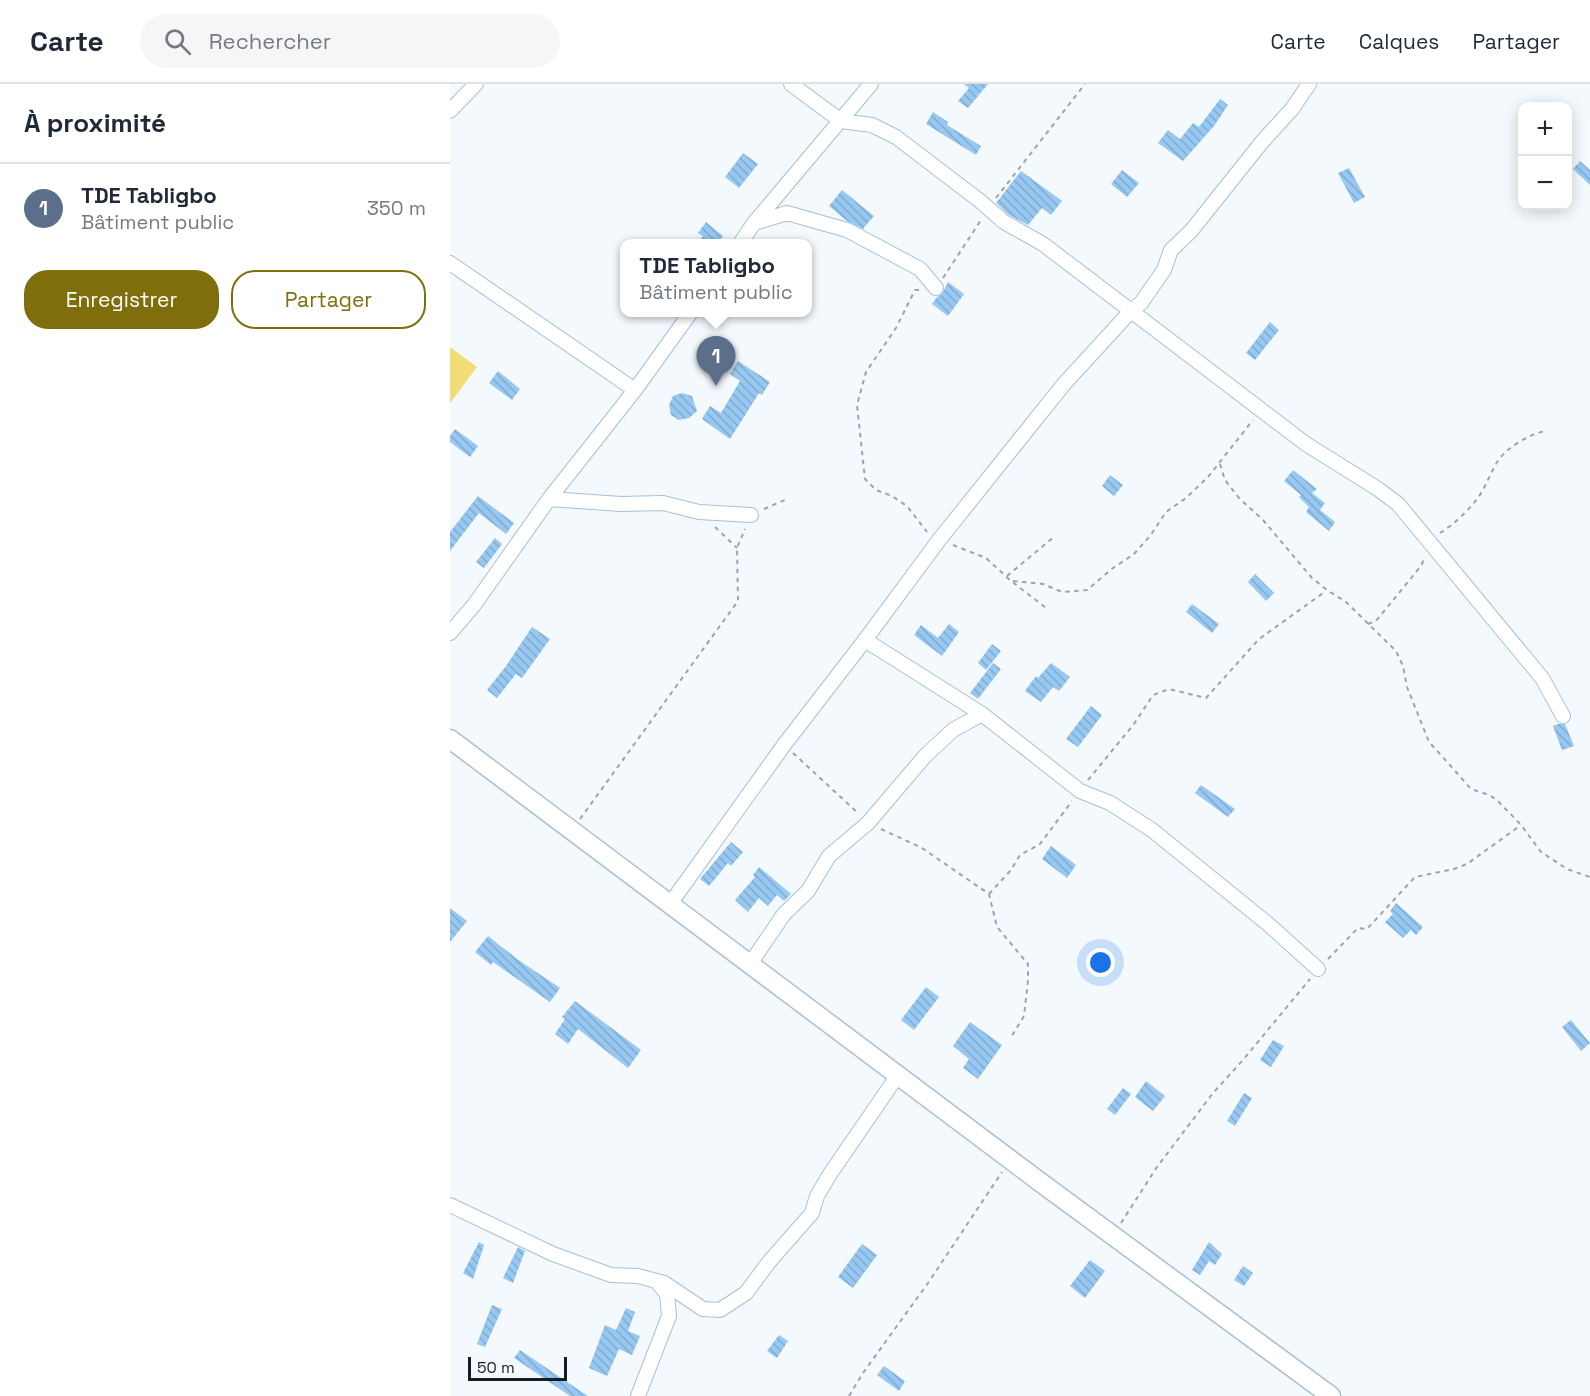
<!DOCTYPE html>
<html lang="fr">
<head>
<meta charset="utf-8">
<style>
	:root { --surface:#fff; --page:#f6f6f7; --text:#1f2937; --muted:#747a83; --line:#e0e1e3; --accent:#7f6e0c }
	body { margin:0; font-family:"Space Grotesk",sans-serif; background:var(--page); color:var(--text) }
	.controls { position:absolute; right:18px; top:18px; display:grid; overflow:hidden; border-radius:12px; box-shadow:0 3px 15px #0003 }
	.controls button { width:54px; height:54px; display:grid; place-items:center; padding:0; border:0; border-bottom:2px solid var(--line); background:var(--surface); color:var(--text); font:30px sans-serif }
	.scale { position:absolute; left:18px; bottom:15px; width:99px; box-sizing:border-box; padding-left:6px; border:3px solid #141d24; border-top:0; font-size:16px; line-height:21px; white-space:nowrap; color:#141d24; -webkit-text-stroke:4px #f4f9fd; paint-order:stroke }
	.you { position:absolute; left:651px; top:879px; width:21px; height:21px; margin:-15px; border:4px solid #fff; border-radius:50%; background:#1a73e8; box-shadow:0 0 0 9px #1a73e833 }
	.badge { display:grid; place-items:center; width:39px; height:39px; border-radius:50%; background:var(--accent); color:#fff; font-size:20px; font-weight:700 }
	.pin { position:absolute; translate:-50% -50px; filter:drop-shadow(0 2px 3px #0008) }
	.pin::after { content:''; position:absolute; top:32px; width:21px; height:18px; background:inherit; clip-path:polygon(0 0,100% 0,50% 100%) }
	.popup { position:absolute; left:170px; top:155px; width:192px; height:78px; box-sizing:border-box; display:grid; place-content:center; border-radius:12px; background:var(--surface); filter:drop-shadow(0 2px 4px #0005); font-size:20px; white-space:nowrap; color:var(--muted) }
	.popup b { font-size:22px; color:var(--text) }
	.popup::after { content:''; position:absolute; left:50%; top:100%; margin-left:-12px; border:12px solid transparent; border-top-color:var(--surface) }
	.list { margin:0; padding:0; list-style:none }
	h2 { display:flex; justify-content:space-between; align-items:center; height:78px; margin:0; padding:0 24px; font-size:26px }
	h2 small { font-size:20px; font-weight:400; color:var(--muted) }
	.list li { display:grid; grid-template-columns:39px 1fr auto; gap:18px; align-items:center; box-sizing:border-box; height:90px; padding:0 24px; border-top:2px solid var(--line) }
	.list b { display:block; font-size:22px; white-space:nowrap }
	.list p { margin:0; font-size:20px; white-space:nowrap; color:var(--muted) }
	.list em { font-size:20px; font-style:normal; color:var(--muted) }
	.actions { display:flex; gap:12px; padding:18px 24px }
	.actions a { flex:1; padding:14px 0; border:2px solid var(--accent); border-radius:24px; text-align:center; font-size:21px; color:var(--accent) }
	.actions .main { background:var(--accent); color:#fff }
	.icon { flex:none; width:33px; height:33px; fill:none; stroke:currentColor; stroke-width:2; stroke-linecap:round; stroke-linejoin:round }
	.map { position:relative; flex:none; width:1140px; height:1312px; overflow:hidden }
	header { display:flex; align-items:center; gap:36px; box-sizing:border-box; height:84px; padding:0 30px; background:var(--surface); border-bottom:2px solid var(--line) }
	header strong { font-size:28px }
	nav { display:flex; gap:33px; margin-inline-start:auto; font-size:21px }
	.search { width:420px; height:54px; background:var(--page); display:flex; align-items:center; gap:15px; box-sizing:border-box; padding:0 21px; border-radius:33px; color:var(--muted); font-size:22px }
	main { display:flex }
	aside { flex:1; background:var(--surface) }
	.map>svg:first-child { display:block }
	.garden { fill:#f1dd77 }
	.building { fill:url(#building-back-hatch) }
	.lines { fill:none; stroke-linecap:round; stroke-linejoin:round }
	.street-casing { stroke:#a8c0d4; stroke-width:16 }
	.secondary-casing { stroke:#a8c0d4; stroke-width:21 }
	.path { stroke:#9da4a9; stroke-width:2; stroke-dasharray:4.5 4.5; stroke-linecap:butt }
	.street { stroke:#fff; stroke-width:14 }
	.secondary { stroke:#fff; stroke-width:18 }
</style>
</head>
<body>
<header>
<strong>Carte</strong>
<div class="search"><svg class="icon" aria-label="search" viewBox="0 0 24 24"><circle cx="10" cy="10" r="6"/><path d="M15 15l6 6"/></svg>Rechercher</div>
<nav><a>Carte</a><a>Calques</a><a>Partager</a></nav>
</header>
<main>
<aside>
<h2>À proximité<small></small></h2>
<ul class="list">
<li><span class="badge" style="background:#5c6f8a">1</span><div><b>TDE Tabligbo</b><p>Bâtiment public</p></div><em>350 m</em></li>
</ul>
<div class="actions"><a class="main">Enregistrer</a><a>Partager</a></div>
</aside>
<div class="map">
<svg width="1140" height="1312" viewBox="0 0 1140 1312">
	<defs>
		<pattern id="building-back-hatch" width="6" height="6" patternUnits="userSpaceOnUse" patternTransform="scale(1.5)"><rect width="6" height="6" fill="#97c8f1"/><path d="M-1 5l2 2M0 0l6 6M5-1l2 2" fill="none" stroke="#81abce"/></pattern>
	</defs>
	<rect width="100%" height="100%" fill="#f4f9fd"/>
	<path class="garden" d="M0,263L27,283L0,319Z"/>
	<path class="building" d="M514,0H538L518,24L508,17L519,4Z
		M770,15L778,21L764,42L733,77L708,59L718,46L730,55L743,39L749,43Z
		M483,28L498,38L497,41L531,62L526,71L476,40Z
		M293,69L308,80L289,104L275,93Z
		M1130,77L1140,86V101L1123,85Z
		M899,84L915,113L904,119L888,89Z
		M672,86L689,99L677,113L661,100Z
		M571,87L612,117L601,131L592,124L578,141L559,131L546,119Z
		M392,106L424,132L413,145L397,137L379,122Z
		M256,138L273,152L267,159H248L253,152L248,149Z
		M498,198L514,210L498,232L482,220L487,213L492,210Z
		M820,238L829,246L805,276L796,269Z
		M288,277L320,298L312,311L309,309L280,355L252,335L260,322L271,329L290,297L280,290Z
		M48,287L70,305L62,316L39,299Z
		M232,309L242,312L247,327L239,334L229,336L221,331L219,321L223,312Z
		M5,345L28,362L20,373L0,358V352Z
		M843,386L867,405L862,409L875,419L870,426L885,438L879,447L856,428L859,423L849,413L851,411L834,397Z
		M660,391L673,401L664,412L652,402Z
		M28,412L64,439L56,450L29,429L0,467V448Z
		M45,454L52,460L34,484L26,478Z
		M805,490L824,509L816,517L798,498Z
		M742,520L769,540L762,549L736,528Z
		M499,540L509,548L492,572L464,551L471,541L488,554Z
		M82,543L100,555L72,594L66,590L47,614L37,606L56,582Z
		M542,560L551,567L536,586L528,579Z
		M543,579L551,585L528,615L520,609Z
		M601,579L620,593L609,607L603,603L591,618L575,607L586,592L588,594Z
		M641,622L652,631L628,663L616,655Z
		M1108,640H1115L1124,662L1112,666L1103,642Z
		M751,701L785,725L778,733L745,709Z
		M281,758L293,768L281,782L278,779L259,802L250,795Z
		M601,762L626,781L617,794L592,775Z
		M309,783L341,810L334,817L327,811L318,822L309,814L298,828L285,816L305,793L303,791Z
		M946,819L973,843L966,851L961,846L953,854L935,838L943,830L940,827Z
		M0,824L17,837L0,858Z
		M38,852L67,875L110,904L100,918L43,878L41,881L25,868Z
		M476,903L489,913L464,946L451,936Z
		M125,917L191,966L178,984L128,945L118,960L105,950L115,935L112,933Z
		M1121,936L1140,959L1131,967L1112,943Z
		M520,938L552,961L528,995L513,984L519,975L503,962Z
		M823,956L834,962L821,983L810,976Z
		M696,997L715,1012L703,1027L685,1013Z
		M673,1004L681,1010L665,1031L657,1025Z
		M794,1009L802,1014L785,1042L777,1037Z
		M29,1158L34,1161L23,1195L13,1189Z
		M759,1158L772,1170L765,1181L759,1177L750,1191L742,1186Z
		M412,1160L427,1171L403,1204L388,1193Z
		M68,1163L75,1167L63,1199L53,1194Z
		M640,1176L655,1187L635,1214L620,1202Z
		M793,1182L803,1189L794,1202L784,1196Z
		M42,1221L52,1225L35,1263L27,1260Z
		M176,1224L185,1228L178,1247L190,1252L182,1271L169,1265L157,1292L139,1284L155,1241L166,1246Z
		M329,1251L338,1257L327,1274L317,1267Z
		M70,1266L123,1302L138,1312H120L64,1274Z
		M434,1282L455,1297L449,1307L427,1291Z"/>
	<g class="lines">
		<defs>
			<path id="street" d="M341,0L391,37L422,41L446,53L530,117L554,138L593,160L856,360L928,405L948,420L1092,594L1113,632
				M0,27L26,0
				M304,139L337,129L397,146L470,185L486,204
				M290,160L304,139L421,0
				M0,179L185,306
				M99,415L171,420L213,419L249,428L301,431
				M0,549L24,521L99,415L185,306L241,228
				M415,556L532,630L630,707L660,719L702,746L818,840L868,885
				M220,820L334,661L415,556L489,456L614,300L681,227L691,219L714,186L721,166L741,147L812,58L842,25L859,0
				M300,880L334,830L358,807L379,772L418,739L475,672L503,646L532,630
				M0,1121L103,1170L161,1191L188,1192L214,1199L253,1225L270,1226L296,1209L319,1178L362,1129L367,1112L380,1090L448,991
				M188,1312L219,1232L217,1210L207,1198"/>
			<path id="secondary" d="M0,655L590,1098L881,1312"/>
		</defs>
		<use href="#street" class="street-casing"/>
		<use href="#secondary" class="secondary-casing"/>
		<path class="path" d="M546,114L635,0
			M493,194L531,136
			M469,206H465L446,244L416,288L407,321L415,395L426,406L442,412L457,422L477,448
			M770,380L775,396L789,414L813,436L862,494L877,506L896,518L946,567L953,582L957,603L979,658L999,680L1021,705L1039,711L1047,716L1071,741L1091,768L1117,785L1140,793
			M314,425L335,416
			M265,443L287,464
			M990,449C1001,442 1014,431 1022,421C1033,410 1038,394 1046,380C1055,364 1078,351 1095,347
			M503,461L536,474L561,497L596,524
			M557,492L605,452
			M563,497L593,500L612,508L637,506L663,484L684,470L700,452L716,428L736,414L758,393L803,336
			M918,540L926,537L971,482L975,473
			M343,669L409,730
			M638,696L684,640L703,611L719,605L756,614L809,555L876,507
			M130,735L288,517L287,464L295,445
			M431,745L472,764L539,810L547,843L578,880V897L574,932L560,955
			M539,810L561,786L570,771L590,760L622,717
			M878,875L908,844L917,845L965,793L1004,785L1017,780L1071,741
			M671,1139L707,1083L763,1009L793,976L860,895
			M399,1312L413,1289L478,1199L552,1088"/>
		<use href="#street" class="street"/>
		<use href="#secondary" class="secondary"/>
	</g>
</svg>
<div class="controls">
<button>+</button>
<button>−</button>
</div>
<div class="scale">50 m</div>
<div class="you"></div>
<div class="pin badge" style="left:266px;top:302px;background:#5c6f8a">1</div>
<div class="popup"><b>TDE Tabligbo</b>Bâtiment public</div>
</div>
</main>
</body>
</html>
